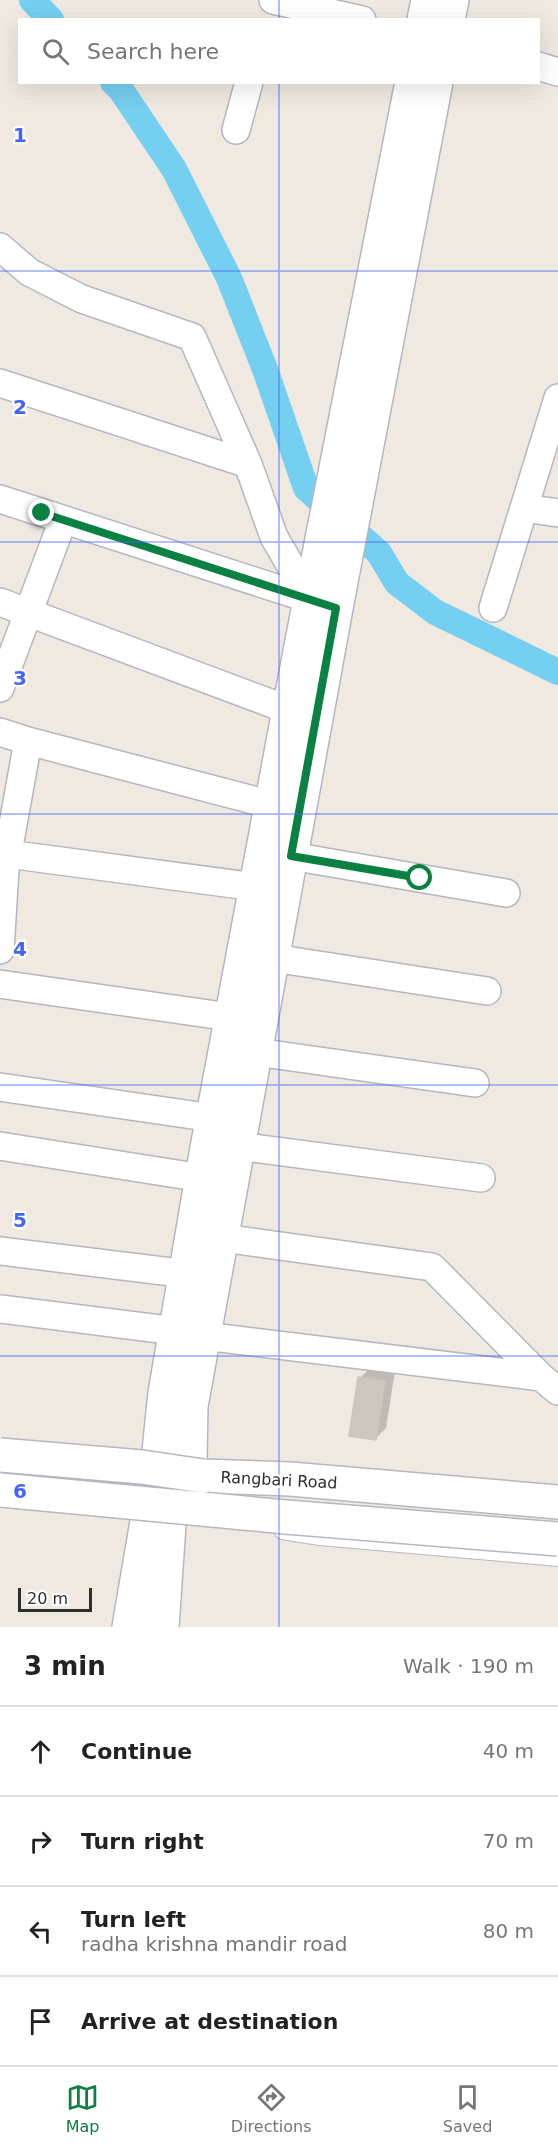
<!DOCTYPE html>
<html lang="en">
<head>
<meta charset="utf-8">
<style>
	:root { --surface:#fff; --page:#f2f2f2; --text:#222; --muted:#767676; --line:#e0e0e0; --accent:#0b8043 }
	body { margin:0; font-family:"DejaVu Sans",sans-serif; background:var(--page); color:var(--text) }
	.scale { position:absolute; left:18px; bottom:15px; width:74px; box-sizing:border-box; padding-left:6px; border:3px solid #2e2e2e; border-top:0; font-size:16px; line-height:21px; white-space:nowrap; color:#2e2e2e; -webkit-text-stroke:4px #fff; paint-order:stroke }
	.stop { position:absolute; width:18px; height:18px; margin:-14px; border:4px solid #0b8043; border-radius:50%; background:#fff }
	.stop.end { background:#0b8043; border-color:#fff; box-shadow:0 2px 6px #0008 }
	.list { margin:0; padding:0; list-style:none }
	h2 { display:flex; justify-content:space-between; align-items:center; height:78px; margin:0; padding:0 24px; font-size:26px }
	h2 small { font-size:20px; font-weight:400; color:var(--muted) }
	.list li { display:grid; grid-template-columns:39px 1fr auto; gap:18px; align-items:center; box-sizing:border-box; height:90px; padding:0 24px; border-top:2px solid var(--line) }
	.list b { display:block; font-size:22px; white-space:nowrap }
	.list p { margin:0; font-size:20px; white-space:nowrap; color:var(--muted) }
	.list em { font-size:20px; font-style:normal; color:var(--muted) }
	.icon { flex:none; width:33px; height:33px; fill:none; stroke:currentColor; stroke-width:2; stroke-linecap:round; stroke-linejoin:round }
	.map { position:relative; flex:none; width:558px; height:1627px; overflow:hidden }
	.search { position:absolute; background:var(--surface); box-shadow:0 6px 24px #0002; left:18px; right:18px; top:18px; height:66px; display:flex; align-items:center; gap:15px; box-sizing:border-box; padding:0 21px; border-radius:0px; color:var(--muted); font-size:22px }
	.sheet { height:438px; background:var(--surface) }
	nav { display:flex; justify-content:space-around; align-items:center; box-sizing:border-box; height:84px; border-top:2px solid var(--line); background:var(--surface); font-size:16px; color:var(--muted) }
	nav a { display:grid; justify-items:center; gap:3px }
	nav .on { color:var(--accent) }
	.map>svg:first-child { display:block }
	.shadow { fill:#0003 }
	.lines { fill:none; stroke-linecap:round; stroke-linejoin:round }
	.canal { stroke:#75cff0; stroke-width:26 }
	.building { fill:#cbc7bf; stroke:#cbc5ba; stroke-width:1.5 }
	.lane-casing { stroke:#b4b7c1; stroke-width:16 }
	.street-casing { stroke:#b4b7c1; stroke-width:30 }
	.secondary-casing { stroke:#b4b7c1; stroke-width:36 }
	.lane { stroke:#fff; stroke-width:14 }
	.street { stroke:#fff; stroke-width:27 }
	.secondary { stroke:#fff; stroke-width:33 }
	.secondary-bridge-casing { stroke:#b4b7c1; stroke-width:36; stroke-linecap:butt }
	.secondary-bridge { stroke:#fff; stroke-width:33 }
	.route { stroke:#0b8043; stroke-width:8 }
	.grid { fill:none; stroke:#4264fb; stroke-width:1.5; stroke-opacity:0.55 }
	.labels { text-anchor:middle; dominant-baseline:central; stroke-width:4.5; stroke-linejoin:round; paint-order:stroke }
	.street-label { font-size:16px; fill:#2e2e2e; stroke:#fff }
	.grid-label { font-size:20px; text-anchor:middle; font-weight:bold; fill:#4264fb; stroke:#fff; stroke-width:4.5; stroke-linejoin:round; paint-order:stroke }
</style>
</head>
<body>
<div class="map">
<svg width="558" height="1627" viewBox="0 0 558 1627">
	<rect width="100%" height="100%" fill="#efe9e1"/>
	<path class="shadow" d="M371,1367L395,1371L386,1428L375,1439L360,1378Z"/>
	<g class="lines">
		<path class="canal" d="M32,0L51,20
			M113,82L121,90L174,169L229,278L266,372L306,488L379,553L397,583L435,612L558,672"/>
	</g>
	<path class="building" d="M358,1377L385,1381L376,1440L349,1436Z"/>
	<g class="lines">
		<defs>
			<path id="lane" d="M282,1532L320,1538L558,1559"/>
			<path id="street" d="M273,0L362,20
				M538,66L558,72
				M236,130L249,82
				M0,247L29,272L82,299L192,337L248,464L274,537L310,599
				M0,383L248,464
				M0,499L319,602
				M524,508L558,513
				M0,602L289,710
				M493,608L558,398
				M0,688L63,520
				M0,732L28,741L272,805
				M8,854L256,887
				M291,856L506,893
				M0,950L5,869L28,741
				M273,958L487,991
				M0,984L251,1020
				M256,1052L475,1083
				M0,1087L213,1118
				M0,1146L202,1178
				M238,1146L481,1178
				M222,1238L432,1267L541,1377L558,1391
				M0,1251L204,1276
				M0,1309L176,1331
				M204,1336L541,1377"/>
			<path id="secondary" d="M424,20L428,0
				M448,20L452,0
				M159,1451L165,1393L207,1148L302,641L412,82
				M190,1458L191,1406L336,608L436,82
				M203,1476L290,1479L558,1502
				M129,1627L150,1504
				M162,1627L170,1510"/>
		</defs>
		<use href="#lane" class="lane-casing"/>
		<use href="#street" class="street-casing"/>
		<use href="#secondary" class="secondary-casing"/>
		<use href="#lane" class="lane"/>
		<use href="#street" class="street"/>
		<use href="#secondary" class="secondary"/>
		<defs>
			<path id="secondary-bridge" d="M0,1455L142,1467L203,1476
				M0,1490L286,1517L558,1539"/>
		</defs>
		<use href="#secondary-bridge" class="secondary-bridge-casing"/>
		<use href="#secondary-bridge" class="secondary-bridge"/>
	</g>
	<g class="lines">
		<path class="route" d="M42,513L336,608L291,856L420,878"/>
	</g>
	<path class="grid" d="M279,0V20M279,82V1627M0,271H558M0,542H558M0,814H558M0,1085H558M0,1356H558"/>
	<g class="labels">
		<g class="street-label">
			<text transform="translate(279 1480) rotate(3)">Rangbari Road</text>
		</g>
	</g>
	<g class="grid-label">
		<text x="20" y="142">1</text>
		<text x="20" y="414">2</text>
		<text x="20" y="685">3</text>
		<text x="20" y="956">4</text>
		<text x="20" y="1227">5</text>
		<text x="20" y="1498">6</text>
	</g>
</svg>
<div class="scale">20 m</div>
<div class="stop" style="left:420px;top:878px"></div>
<div class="stop end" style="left:42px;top:513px"></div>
<div class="search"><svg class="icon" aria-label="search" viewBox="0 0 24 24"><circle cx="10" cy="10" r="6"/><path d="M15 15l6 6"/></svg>Search here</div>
</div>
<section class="sheet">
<h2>3 min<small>Walk · 190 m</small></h2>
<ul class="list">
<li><svg class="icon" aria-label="ahead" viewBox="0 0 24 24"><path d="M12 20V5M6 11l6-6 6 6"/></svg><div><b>Continue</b></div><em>40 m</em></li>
<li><svg class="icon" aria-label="right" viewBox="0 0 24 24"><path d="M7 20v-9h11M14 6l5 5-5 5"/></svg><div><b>Turn right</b></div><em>70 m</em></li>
<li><svg class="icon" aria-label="left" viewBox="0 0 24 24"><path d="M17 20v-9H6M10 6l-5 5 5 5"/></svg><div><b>Turn left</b><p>radha krishna mandir road</p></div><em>80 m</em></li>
<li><svg class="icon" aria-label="arrive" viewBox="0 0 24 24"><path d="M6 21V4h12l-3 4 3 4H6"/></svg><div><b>Arrive at destination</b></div></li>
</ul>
</section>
<nav>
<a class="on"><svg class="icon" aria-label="map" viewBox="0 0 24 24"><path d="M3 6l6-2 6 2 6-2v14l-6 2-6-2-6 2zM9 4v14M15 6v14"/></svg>Map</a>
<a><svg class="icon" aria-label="directions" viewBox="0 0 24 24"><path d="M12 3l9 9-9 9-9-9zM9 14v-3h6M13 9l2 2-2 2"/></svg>Directions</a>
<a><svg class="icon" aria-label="saved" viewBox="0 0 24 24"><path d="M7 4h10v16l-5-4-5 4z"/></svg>Saved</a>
</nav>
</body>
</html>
